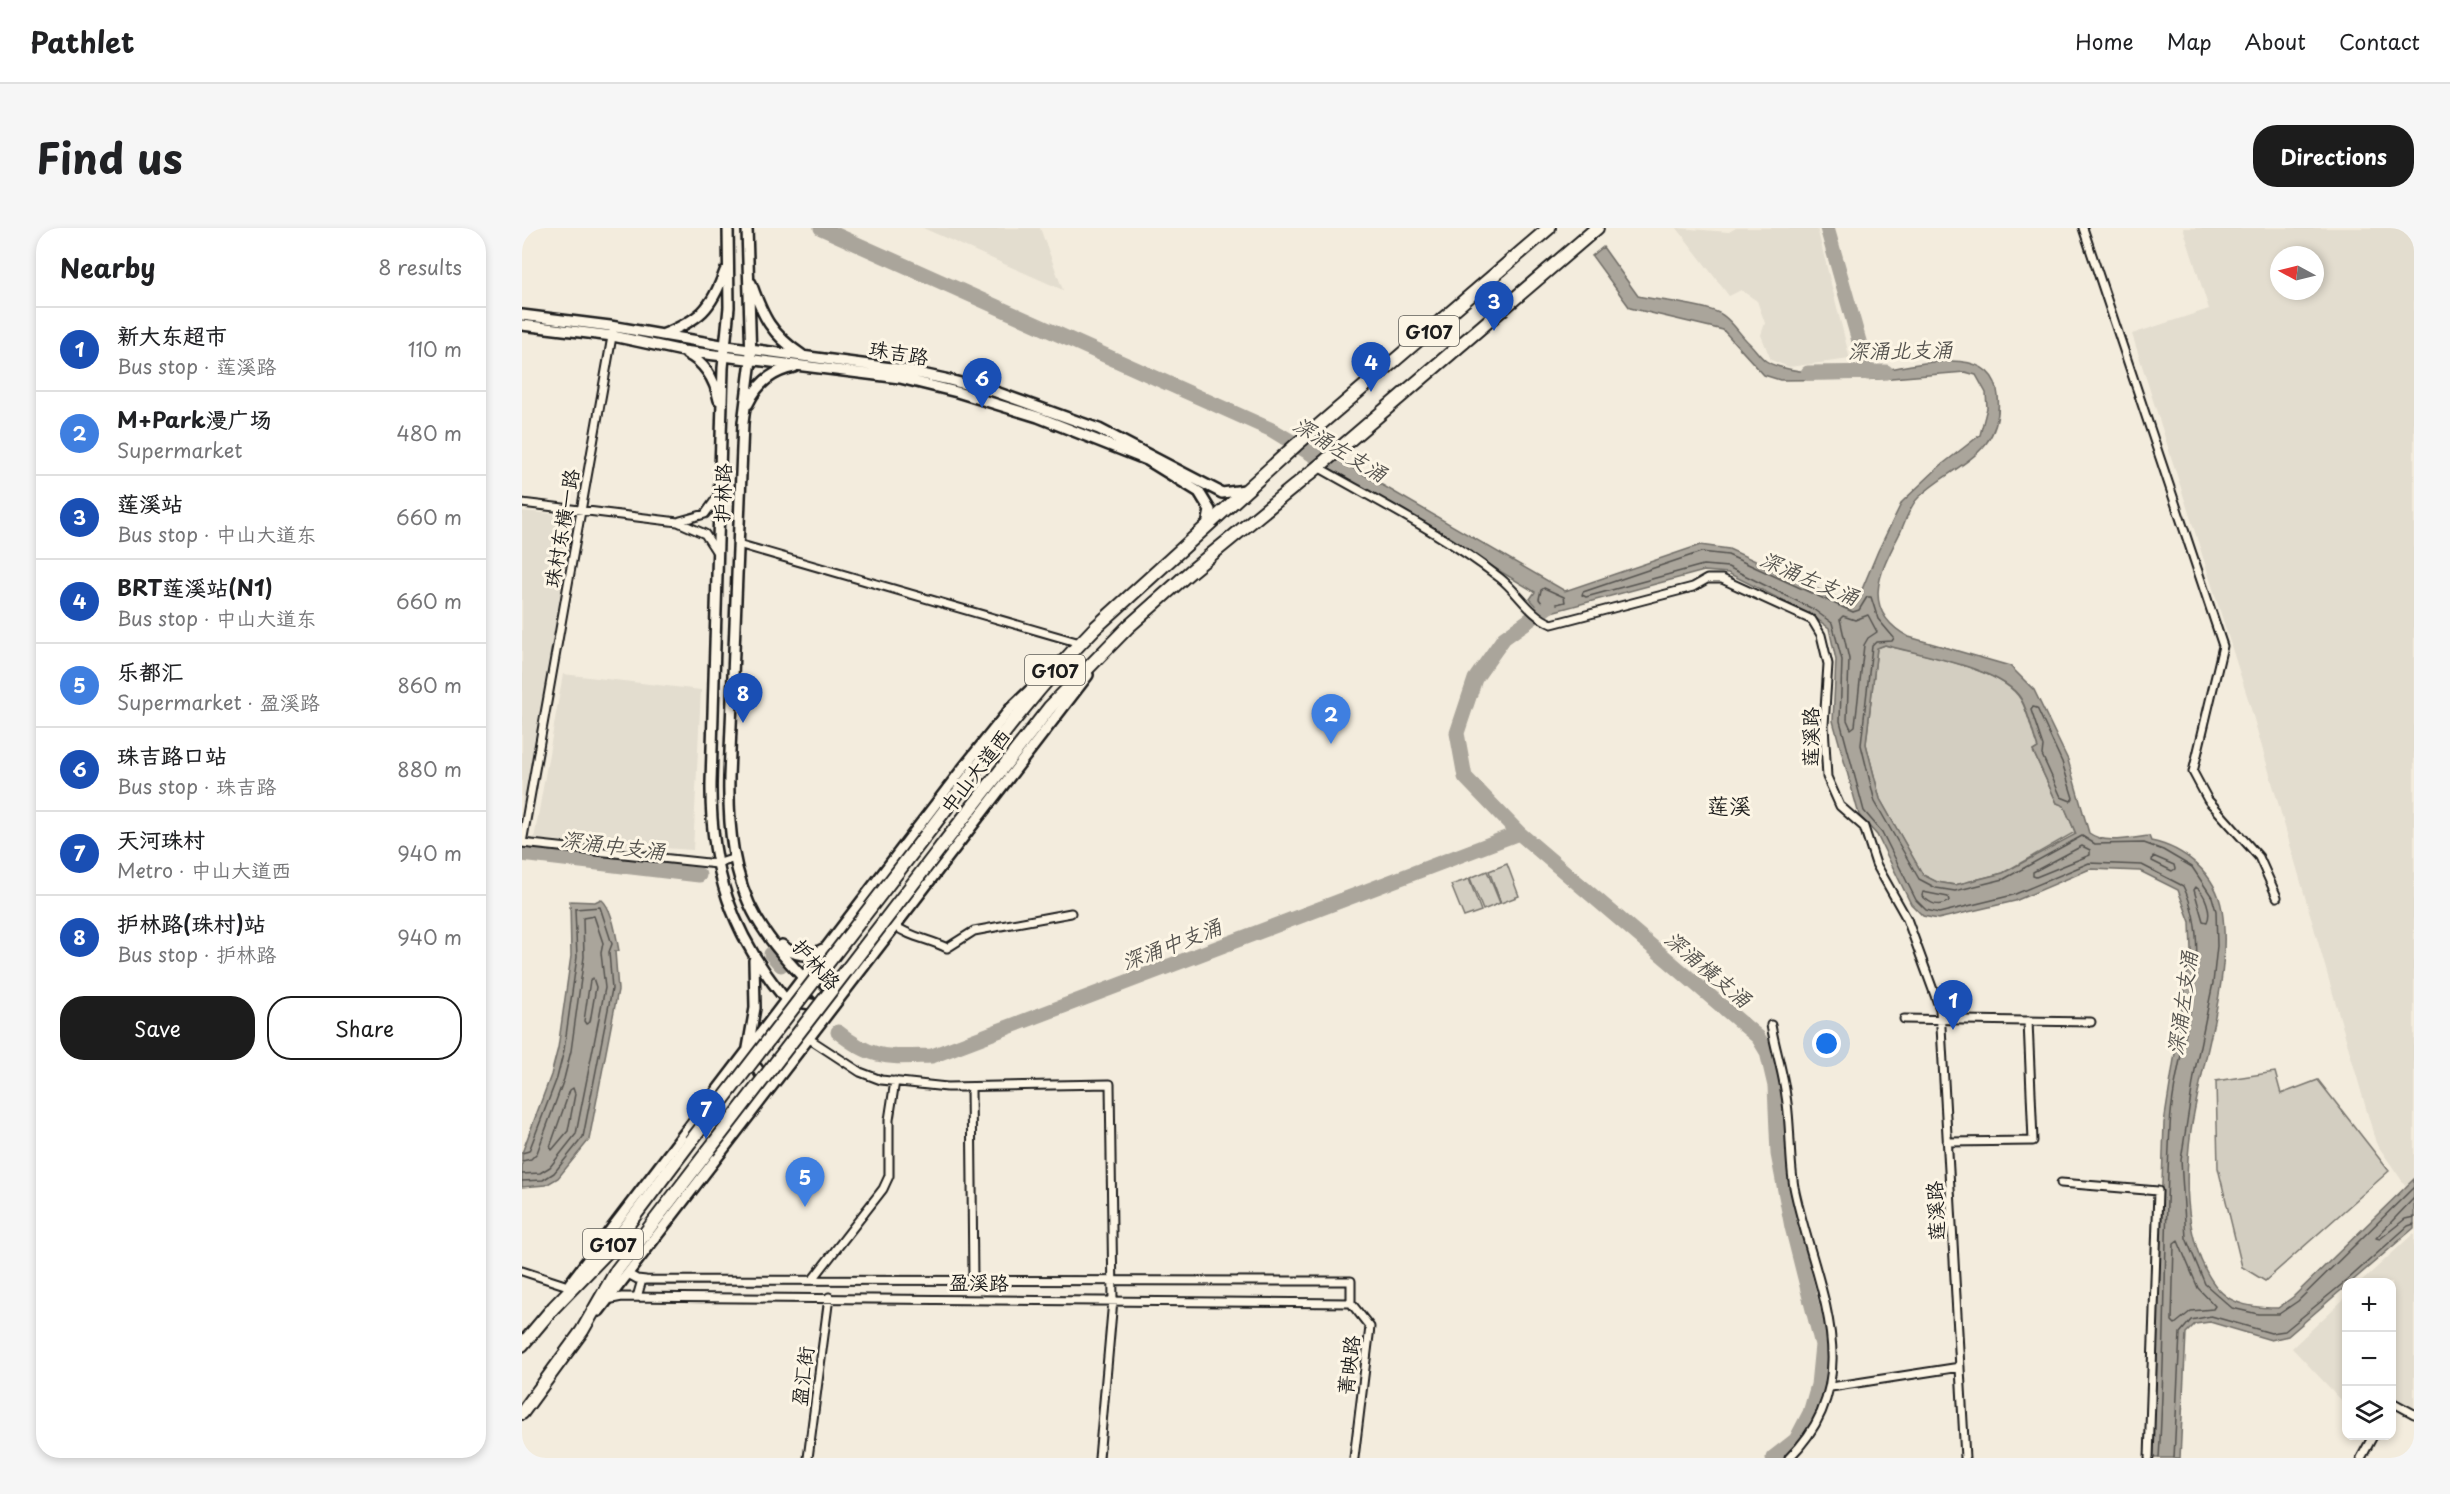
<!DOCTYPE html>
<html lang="en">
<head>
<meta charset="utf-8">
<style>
	:root { --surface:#fff; --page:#f6f6f6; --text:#202124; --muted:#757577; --line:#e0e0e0; --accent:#1c1c1c }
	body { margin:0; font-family:"Playpen Sans","LXGW WenKai TC",sans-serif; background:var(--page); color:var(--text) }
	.controls { position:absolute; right:18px; bottom:18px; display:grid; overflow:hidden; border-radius:12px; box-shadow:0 3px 9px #0003 }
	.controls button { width:54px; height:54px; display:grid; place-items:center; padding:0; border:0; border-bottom:2px solid var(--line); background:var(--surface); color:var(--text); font:30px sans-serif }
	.compass { position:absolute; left:1748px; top:18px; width:54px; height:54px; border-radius:50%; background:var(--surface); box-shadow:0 3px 9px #0003; rotate:277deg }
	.you { position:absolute; left:1305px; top:816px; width:21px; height:21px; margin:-15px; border:4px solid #fff; border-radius:50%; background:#1a73e8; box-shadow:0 0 0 9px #1a73e833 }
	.badge { display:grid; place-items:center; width:39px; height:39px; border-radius:50%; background:var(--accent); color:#fff; font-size:20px; font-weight:700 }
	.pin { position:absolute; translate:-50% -50px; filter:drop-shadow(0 2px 3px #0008) }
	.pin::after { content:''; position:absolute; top:32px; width:21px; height:18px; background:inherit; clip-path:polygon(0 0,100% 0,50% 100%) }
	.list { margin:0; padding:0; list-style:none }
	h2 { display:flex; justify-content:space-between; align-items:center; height:78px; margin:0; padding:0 24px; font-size:26px }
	h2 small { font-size:20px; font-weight:400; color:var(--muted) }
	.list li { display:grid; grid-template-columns:39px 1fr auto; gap:18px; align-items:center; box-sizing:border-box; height:84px; padding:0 24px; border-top:2px solid var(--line) }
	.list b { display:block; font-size:22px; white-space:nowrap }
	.list p { margin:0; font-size:20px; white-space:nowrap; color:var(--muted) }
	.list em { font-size:20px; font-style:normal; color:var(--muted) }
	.actions { display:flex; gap:12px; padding:18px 24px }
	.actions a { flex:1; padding:14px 0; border:2px solid var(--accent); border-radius:24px; text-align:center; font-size:21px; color:var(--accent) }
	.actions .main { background:var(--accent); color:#fff }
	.icon { flex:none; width:33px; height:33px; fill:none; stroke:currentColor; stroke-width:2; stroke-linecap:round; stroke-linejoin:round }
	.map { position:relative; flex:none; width:1892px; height:1230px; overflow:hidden; border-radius:24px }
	header { display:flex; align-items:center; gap:36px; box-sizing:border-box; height:84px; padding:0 30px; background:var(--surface); border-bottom:2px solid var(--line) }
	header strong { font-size:28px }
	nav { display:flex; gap:33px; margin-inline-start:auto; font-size:21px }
	.intro { display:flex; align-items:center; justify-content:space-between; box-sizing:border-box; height:144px; padding:0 36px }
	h1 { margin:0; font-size:42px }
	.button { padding:15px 27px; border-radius:24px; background:var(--accent); color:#fff; font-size:21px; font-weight:700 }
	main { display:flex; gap:36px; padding:0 36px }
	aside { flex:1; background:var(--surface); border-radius:24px; box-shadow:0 3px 9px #0003 }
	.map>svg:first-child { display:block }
	.built { fill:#e3ddcf; fill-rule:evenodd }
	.green { fill:#d3cec1; stroke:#78756e; stroke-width:1.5 }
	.water { fill:#aaa59b; stroke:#716e68; stroke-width:1.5; fill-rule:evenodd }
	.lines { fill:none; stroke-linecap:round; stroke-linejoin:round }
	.shore { stroke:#55534f; stroke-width:1.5 }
	.river { stroke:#aaa59b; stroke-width:15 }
	.street-casing { stroke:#1c1c1c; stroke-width:11 }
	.secondary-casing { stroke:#1c1c1c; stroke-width:14 }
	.highway-casing { stroke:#1c1c1c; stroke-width:16 }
	.street { stroke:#fcf5e5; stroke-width:7 }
	.secondary { stroke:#fcf5e5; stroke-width:9 }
	.highway { stroke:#fcf5e5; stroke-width:12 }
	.highway-bridge-casing { stroke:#1c1c1c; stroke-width:16; stroke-linecap:butt }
	.highway-bridge { stroke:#fcf5e5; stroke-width:12 }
	.labels { text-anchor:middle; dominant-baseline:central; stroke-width:6; stroke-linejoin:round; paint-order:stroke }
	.shield { fill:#fcf5e5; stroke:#5f5d58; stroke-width:1.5 }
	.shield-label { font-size:18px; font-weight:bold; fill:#1c1c1c }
	.street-label { font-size:20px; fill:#1c1c1c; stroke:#fcf5e5 }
	.water-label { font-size:21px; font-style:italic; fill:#55534f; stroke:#fcf5e5 }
	.quarter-label { font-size:22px; fill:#1c1c1c; stroke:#fcf5e5 }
</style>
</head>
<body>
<header>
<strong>Pathlet</strong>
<nav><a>Home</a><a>Map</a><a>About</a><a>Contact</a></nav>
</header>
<div class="intro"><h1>Find us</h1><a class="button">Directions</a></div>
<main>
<aside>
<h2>Nearby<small>8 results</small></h2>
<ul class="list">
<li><span class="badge" style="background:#1a4fb4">1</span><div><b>新大东超市</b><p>Bus stop · 莲溪路</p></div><em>110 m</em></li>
<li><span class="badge" style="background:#3f7fe0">2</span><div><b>M+Park漫广场</b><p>Supermarket</p></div><em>480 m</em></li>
<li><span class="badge" style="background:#1a4fb4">3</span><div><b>莲溪站</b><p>Bus stop · 中山大道东</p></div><em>660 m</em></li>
<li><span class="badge" style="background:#1a4fb4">4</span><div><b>BRT莲溪站(N1)</b><p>Bus stop · 中山大道东</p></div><em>660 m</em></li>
<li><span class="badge" style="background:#3f7fe0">5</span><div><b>乐都汇</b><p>Supermarket · 盈溪路</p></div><em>860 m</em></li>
<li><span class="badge" style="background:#1a4fb4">6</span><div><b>珠吉路口站</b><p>Bus stop · 珠吉路</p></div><em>880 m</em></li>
<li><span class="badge" style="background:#1a4fb4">7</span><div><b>天河珠村</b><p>Metro · 中山大道西</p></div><em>940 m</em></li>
<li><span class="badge" style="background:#1a4fb4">8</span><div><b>护林路(珠村)站</b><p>Bus stop · 护林路</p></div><em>940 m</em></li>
</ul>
<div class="actions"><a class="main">Save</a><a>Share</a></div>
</aside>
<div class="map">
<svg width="1892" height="1230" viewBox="0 0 1892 1230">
	<rect width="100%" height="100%" fill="#f3ecdd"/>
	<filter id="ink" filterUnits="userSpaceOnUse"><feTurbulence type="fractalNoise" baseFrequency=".0167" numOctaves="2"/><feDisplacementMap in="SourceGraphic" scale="12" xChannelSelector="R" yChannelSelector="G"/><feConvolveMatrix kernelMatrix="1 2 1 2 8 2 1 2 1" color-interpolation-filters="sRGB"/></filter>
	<g filter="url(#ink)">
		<path class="built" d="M401,0H518L541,62Z
			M1155,0L1207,4L1214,0H1295L1328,131L1267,139L1249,132L1239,107L1243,95L1235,73L1219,62L1207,68Z
			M1661,0H1892V970L1854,915L1727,474L1610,106L1687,81ZM1757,27H1793V63H1757Z
			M0,283L53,288L0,588Z
			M41,446L179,462L171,622L12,611Z
			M1892,1005V1181L1870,1168V1054H1839Z
			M1824,1069V1177L1770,1120Z"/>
		<path class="green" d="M1363,417C1396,426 1482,440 1499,472C1507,486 1510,505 1516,520L1511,523L1535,575L1542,577L1553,604L1481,645L1433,657L1415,654L1401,647L1358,571L1344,516L1355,420Z
			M985,636L997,668L979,675L967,643Z
			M965,643L978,675L961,682L948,650Z
			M947,651L959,683L942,689L929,657Z
			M1753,844L1759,866L1796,852L1867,943L1743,1053L1720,1039L1696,940L1694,853Z"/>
		<path class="water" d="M1081,19L1116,68C1139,73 1177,76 1197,85C1207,89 1217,105 1225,113C1232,119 1237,128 1244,133C1260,144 1305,146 1324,147C1363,149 1471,103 1476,168C1482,227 1431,236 1397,269C1388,277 1383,294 1378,305C1358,344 1337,382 1387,409L1488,438L1512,462L1546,532L1567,605C1583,617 1608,610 1627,608L1629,613C1663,620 1694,646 1700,682C1711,748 1679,835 1669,902C1663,944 1663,992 1679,1032C1695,1071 1714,1080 1756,1080L1771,1069L1892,951V1000L1829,1054H1824V1058L1766,1108L1749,1112L1688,1094L1673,1096L1664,1105L1658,1230H1631L1642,895L1669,723L1668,694L1656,662L1618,643L1568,641L1493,673L1416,691L1401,688L1389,676L1355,607L1337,587L1311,493L1314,432L1307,400L1288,386L1206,345L1182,343L1022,386L1008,371L1013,364L819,248L829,239L1043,363L1178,317L1207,321L1333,378L1356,323L1380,274L1418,238L1458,207L1465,180L1464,165L1454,147L1443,144L1357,151L1258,152L1242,147L1201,102L1108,80L1070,28ZM1363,417C1397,427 1481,440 1499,471C1507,485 1510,504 1516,520L1511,523L1535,575L1542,578L1554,606L1481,645L1433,657L1415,654L1401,647L1358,571L1344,516L1355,420Z
			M79,671C91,681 94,708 97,723H93L96,762L67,912L36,950L24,957L0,959V925L29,847L36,820L49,728L48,673L73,674Z"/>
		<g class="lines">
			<path class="shore" d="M1022,360L1042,369L1043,374L1023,379L1017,371L1019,362Z
				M1346,387L1355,404L1346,410L1342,417L1333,498L1329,501L1325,492L1327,431L1318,391L1321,388L1333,392Z
				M1511,479L1515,480L1540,534L1551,570L1549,573L1539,569L1520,527L1521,518L1509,482Z
				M1560,618L1568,622V627L1514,649L1511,648V644Z
				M1631,628L1652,637L1653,641L1650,643L1630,633Z
				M1674,659C1683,665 1690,684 1685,694L1681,693L1672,662Z
				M1401,664L1426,669L1427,673C1417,680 1409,676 1400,668Z
				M71,750L74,759L68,794L64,796L62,793L68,752Z
				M51,860L53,866L46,903L30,922L28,919L48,862Z
				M0,925L7,923L35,850L42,822L55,729L53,681L78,679L90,716L87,724L90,761L61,909L32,945L21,952L0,953
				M0,933L9,931L15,925L42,851L49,823L62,729L61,690L72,688L81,715L79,725L83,760L54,906L28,939L18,945L0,946
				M1892,970L1854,1010L1858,1011L1883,991L1892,989
				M1656,1013L1676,1060L1693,1078L1691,1081L1669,1083L1653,1096L1650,1093L1652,1016Z
				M1637,1230C1644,1120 1642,1009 1648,899C1651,824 1697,730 1661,658L1620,637L1567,635L1491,667L1417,685L1404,682L1394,672L1360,604L1342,583L1318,493L1320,432L1310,395L1291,381L1206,339L1181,337L1064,369L1060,367L1061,364L1179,324L1206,327L1331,384L1337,382L1345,369H1349L1356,391L1372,410L1370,413L1354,414L1350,418L1339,517L1353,574L1397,651L1414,660L1433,663L1482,651L1560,608L1573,616L1622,615L1641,622L1670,639L1690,669L1694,683L1695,718L1691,755L1673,842L1659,932L1664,1010L1683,1056L1710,1080L1736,1086H1757L1776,1073L1892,959
				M1652,1230L1658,1105L1669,1092L1689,1088L1749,1105L1763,1103L1824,1053L1886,998L1892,996"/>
			<path class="river" d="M299,0L750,202L838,255
				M1305,0L1346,145
				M1286,145L1364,144
				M1027,378L982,410L953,451L935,505L943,549L997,605L1236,809L1245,824L1253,858L1256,926L1270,999L1300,1117L1296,1157L1288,1185L1274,1212L1251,1230
				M0,626L177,647
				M249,726L259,737
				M316,804C352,833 367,829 410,828L997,605"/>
			<defs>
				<path id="street" d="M1561,0L1701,418L1671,544L1686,572L1737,629L1755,669
					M796,239C857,274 923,307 978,350C996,364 1008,388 1030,396L1171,359L1185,351H1200L1290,392L1299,407L1306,436L1302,497L1305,549L1318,578L1342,599L1354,636L1385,691L1418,781L1443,1230
					M0,275L156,294L183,306L194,323
					M158,293L183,286L196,268
					M216,316L558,415
					M0,615L91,103
					M0,615L195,636L213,630
					M372,697C387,709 407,711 425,720L452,703L549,685
					M1382,791L1569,794
					M1249,797C1253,820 1261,844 1264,868C1269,898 1267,930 1272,959C1291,1054 1350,1149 1267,1230
					M286,810L338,844L359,852L425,859L588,856L591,1072L577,1230
					M449,859L451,1051
					M1425,914L1511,913L1506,793
					M1539,955L1636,963L1627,1230
					M0,1043L46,1058
					M106,1046L115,1051L124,1052L829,1053V1075L848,1099L832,1230
					M291,1051L361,961L367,948V892L373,853
					M115,1069L120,1052
					M85,1072L100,1069L829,1075
					M1309,1159L1438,1139
					M1870,1174L1892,1186
					M286,1230L307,1069
					M1839,1230L1851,1208"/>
				<path id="secondary" d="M206,0L207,79L201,140L189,555C188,641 209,705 264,772L301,778
					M225,0L229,132L221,195L207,549C206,597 210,648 235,691C253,722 281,749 305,775
					M229,55C241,89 249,106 280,127
					M0,87L88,98L205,118L377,141L423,151L474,164L577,201L700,265L723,262
					M0,97L91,108L161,123L378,150L435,164L516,189L625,232L677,264L688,282L685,298
					M140,107C178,91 189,82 203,43
					M165,126C183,135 193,153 197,172
					M226,176C235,156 251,143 272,139
					M260,717C274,729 285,730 301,721
					M226,820L233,780L232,732
					M221,839L235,840L243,855
					M48,1055L441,540L488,481L530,441
					M77,1083L566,447"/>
				<path id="highway" d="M404,607C458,536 510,464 573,400L774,217L1027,0
					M419,619L528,479L606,399L668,344L802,234L1075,0
					M0,1117L32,1079L86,1023L169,913
					M0,1185L60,1103L95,1042L186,923"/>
			</defs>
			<use href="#street" class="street-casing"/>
			<use href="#secondary" class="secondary-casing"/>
			<use href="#highway" class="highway-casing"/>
			<use href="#street" class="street"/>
			<use href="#secondary" class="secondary"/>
			<use href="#highway" class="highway"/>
			<defs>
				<path id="highway-bridge" d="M169,913L404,607
					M186,923L419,619"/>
			</defs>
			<use href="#highway-bridge" class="highway-bridge-casing"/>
			<use href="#highway-bridge" class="highway-bridge"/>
		</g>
	</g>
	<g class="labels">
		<g class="shield">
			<rect x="877" y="88" width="60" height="30" rx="4.5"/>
			<rect x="503" y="427" width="60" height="30" rx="4.5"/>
			<rect x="61" y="1001" width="60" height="30" rx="4.5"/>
		</g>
		<g class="shield-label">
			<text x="907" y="103">G107</text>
			<text x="533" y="442">G107</text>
			<text x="91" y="1016">G107</text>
		</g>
		<g class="street-label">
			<text transform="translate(377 124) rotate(10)">珠吉路</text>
			<text transform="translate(200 265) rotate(-88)">护林路</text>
			<text transform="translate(39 300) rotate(-80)">珠村东横一路</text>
			<text transform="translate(1288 509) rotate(-90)">莲溪路</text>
			<text transform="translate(453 543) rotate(-52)">中山大道西</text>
			<text transform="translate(295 736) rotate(48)">护林路</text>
			<text transform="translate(1413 983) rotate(-93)">莲溪路</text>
			<text transform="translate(457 1054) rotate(1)">盈溪路</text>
			<text transform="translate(826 1137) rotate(-83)">菁映路</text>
			<text transform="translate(280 1148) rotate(-83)">盈汇街</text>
		</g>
		<g class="water-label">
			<text transform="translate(1378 121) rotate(-1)">深涌北支涌</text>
			<text transform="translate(819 220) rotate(31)">深涌左支涌</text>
			<text transform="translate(1288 349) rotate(23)">深涌左支涌</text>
			<text transform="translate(91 616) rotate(7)">深涌中支涌</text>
			<text transform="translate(649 715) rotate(-21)">深涌中支涌</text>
			<text transform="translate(1187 740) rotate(40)">深涌横支涌</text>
			<text transform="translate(1659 775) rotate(-82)">深涌左支涌</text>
		</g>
		<g class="quarter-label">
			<text x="1207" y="576">莲溪</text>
		</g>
	</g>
</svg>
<div class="controls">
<button>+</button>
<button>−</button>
<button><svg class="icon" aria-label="layers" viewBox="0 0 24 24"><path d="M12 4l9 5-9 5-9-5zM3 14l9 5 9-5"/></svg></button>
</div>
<svg class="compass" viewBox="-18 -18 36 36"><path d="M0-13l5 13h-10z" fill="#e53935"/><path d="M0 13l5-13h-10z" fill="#757577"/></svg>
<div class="you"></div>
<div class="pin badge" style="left:1431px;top:802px;background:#1a4fb4">1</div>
<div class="pin badge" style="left:809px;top:516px;background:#3f7fe0">2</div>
<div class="pin badge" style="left:972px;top:103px;background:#1a4fb4">3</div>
<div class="pin badge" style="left:849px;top:164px;background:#1a4fb4">4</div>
<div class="pin badge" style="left:283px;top:979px;background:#3f7fe0">5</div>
<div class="pin badge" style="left:460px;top:180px;background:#1a4fb4">6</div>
<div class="pin badge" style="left:184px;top:911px;background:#1a4fb4">7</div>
<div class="pin badge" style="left:221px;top:495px;background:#1a4fb4">8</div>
</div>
</main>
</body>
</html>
